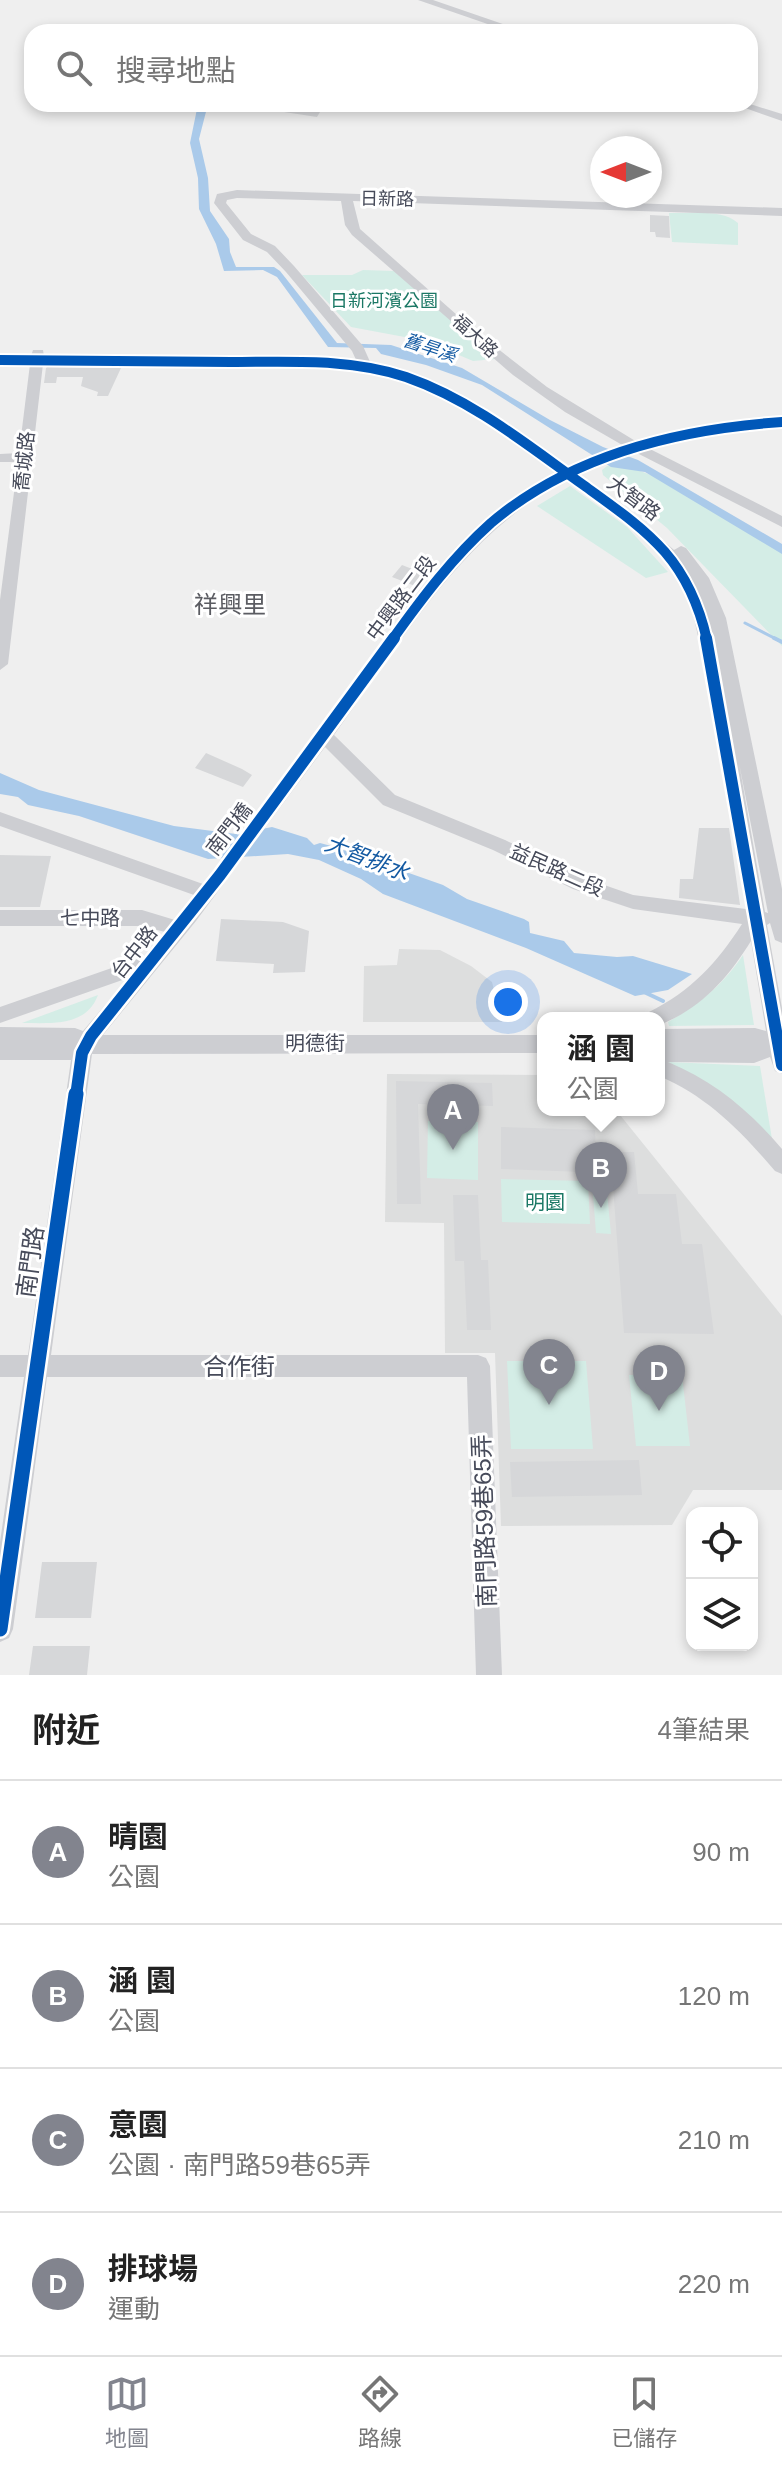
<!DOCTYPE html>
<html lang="zh-TW">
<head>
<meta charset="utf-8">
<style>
	:root { --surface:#fff; --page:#f2f2f2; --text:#222; --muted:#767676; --line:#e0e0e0; --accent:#82848e }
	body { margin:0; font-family:Helvetica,"Noto Sans TC",sans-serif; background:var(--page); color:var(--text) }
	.controls { position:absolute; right:24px; bottom:24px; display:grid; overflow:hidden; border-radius:16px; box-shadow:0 4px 12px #0003 }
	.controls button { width:72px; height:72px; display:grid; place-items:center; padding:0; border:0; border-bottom:2px solid var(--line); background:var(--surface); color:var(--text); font:40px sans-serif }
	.compass { position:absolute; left:590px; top:136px; width:72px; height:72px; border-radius:50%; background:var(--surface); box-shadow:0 4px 12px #0003; rotate:270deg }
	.you { position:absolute; left:508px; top:1002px; width:28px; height:28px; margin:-20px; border:6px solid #fff; border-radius:50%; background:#1a73e8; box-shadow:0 0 0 12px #1a73e833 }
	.badge { display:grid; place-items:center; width:52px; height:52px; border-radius:50%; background:var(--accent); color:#fff; font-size:26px; font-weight:700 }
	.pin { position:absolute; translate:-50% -66px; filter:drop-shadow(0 2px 4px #0008) }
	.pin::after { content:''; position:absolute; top:42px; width:28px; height:24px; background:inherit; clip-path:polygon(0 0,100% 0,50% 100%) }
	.popup { position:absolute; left:537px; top:1012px; width:128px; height:104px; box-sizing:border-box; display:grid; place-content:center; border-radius:16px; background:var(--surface); filter:drop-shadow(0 2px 6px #0005); font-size:26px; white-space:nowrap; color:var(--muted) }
	.popup b { font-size:30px; color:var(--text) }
	.popup::after { content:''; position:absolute; left:50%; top:100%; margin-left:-16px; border:16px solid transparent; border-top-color:var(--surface) }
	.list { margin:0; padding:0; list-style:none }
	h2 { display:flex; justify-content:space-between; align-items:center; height:104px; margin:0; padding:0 32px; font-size:34px }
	h2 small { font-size:26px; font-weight:400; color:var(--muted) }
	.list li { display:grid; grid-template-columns:52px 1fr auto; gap:24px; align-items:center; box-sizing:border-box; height:144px; padding:0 32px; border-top:2px solid var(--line) }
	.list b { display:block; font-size:30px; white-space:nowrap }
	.list p { margin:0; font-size:26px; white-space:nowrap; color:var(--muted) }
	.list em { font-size:26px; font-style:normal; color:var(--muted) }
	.icon { flex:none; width:44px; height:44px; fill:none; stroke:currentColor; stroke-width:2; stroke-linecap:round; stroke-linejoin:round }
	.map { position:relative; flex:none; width:782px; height:1675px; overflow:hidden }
	.search { position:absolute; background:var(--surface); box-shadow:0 4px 12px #0003; left:24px; right:24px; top:24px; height:88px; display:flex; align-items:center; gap:20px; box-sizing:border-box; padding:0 28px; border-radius:24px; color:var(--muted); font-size:30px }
	.sheet { height:680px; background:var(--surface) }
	nav { display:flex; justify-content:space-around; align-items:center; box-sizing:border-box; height:112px; border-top:2px solid var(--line); background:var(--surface); font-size:22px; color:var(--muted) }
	nav a { display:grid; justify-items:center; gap:4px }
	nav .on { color:var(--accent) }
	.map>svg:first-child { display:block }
	.education { fill:#dddede }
	.green { fill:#d4ede6 }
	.water { fill:#aacaea }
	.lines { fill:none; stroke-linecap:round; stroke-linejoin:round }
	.stream-far1 { stroke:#aacaea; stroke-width:3 }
	.stream { stroke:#aacaea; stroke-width:4 }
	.building { fill:#d6d7d9 }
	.minor { fill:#cdced2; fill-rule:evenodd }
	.cycleway-far2-casing { stroke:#fff; stroke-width:14 }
	.cycleway-far1-casing { stroke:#fff; stroke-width:17 }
	.cycleway-casing { stroke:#fff; stroke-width:20 }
	.cycleway-far2 { stroke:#0057b8; stroke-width:10 }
	.cycleway-far1 { stroke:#0057b8; stroke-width:12 }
	.cycleway { stroke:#0057b8; stroke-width:15 }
	.labels { text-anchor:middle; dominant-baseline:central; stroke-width:6; stroke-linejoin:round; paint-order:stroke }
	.far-street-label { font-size:18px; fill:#474b5a; stroke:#fff }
	.far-park-label { font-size:18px; fill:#1b7865; stroke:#fff }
	.far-water-label { font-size:18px; font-style:italic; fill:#1259a2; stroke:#fff }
	.street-label { font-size:20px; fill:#474b5a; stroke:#fff }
	.park-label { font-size:20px; fill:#1b7865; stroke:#fff }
	.water-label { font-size:22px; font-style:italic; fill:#1259a2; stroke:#fff }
	.quarter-label { font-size:24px; fill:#5b5c62; stroke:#fff }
	.near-street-label { font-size:24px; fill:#474b5a; stroke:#fff }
</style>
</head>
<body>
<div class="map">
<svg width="782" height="1675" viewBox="0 0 782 1675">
	<rect width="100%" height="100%" fill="#efefef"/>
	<path class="education" d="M399,949L440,950L471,966L492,982L502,1022H363L364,966L397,965Z
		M387,1074L543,1075V1110H616L782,1316V1490H693L672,1525L501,1526L495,1353H445L444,1223L385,1222Z"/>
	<path class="green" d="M669,213C690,214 722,208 738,223V245L672,242Z
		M363,270L394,271L495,359L473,361L426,341L351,327L302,275H352Z
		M607,466C648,459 744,529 782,551V646L667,528L603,475L602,470Z
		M570,486L627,527L668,572L646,578L537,506Z
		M743,955L754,1025L669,1026L668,1022C700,1003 722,986 743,955Z
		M98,995C86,1027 52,1023 22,1023Z
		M668,1062L760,1066L772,1139Z
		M428,1121L478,1122V1180L427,1178Z
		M501,1179L588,1181L590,1224L502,1222Z
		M592,1182H606L611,1234L596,1233Z
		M507,1361H586L593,1449H511Z
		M629,1375H682L690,1446H636Z"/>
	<path class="water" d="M198,104H208L199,139L208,178L210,211L229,239L230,252L236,267H274L280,271L337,343L391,345L462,368L550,420L603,447L638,460L782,544V554L645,472L611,467L482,385L426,365L381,354L376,348L328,347L277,277L263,270L224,271L216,244L199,209L198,178L190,143Z
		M0,773L39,790L174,826L236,834L272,827L307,838L314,845L320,843L335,847L443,885L467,899L524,919L529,922L530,933L564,941L574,953L617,957L633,956L692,974L668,990L635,996L526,948L383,894L361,879L319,860L288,854L208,859L79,816L28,805L18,797L0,794Z"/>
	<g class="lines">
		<path class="stream-far1" d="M745,623L778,640"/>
		<path class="stream" d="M774,638L782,642
			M644,992L663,1001"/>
	</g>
	<path class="building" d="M288,104H309L323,107L317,117L284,112Z
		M650,215L669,216L670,238L656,237L655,232H650Z
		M46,368L47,367L121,368L108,396H97L98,392L81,386L83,377H57L56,383H44Z
		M402,565L425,574L415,586L392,577Z
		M206,753L242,769L252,775L243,787L195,768Z
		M699,828H729L740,905L679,898L680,879H693Z
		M0,855L51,856L40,907H0Z
		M221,919L283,922L309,931L305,972L273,973L274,964L216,961Z
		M396,1081L492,1083L493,1106L418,1104L421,1204H397Z
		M501,1127L595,1130L596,1152H634L638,1194H676L682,1244H702L714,1334L624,1333L612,1173L501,1169Z
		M453,1195H478L481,1260H488L491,1330H467L464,1261H455Z
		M639,1460L642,1495L512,1497L510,1462Z
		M42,1562H97L91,1618H35Z
		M33,1646H90L87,1675H29Z"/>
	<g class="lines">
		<path class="minor" d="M418,0H433L526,32H511Z
			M734,104H750L782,114V121Z
			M237,190L782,208V216L353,201L360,229L475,331L547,387L637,442L712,425L782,418V426L712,433L648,448L782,516V527L635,452L578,475L634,515L674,550L681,546L686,548L709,578L726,618L782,889V943L775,940L770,923L767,925L782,1008V1074L775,1071L770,1057L754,1063L668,1062C714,1081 750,1111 782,1149V1174L775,1171C742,1132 707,1096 659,1076V1029L755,1028L766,1031L751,941C728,978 701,1009 659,1025V1018H646L649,1012C691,991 717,963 742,924L633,909L573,889L493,850L383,805L325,747L196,921L103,1035H543V1053L92,1054L51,1355H478L486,1358L490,1366L502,1675H476L467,1377H47L13,1629L9,1638L0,1642V1542L24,1377H0V1355H28L71,1060H0V1027L75,1028L83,1031L128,978L0,1023V1007L146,956L165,932L142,926H0V910H142L175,920L194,895L0,826V812L203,884C249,825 294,764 338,704C402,617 458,524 557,474L470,411L401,380L364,370L302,366L43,364L8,664L0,670V600L18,462H0V454L19,453L30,364H0V356H31L33,350H43L44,356L302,358L357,362L352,351L286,272L267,252L243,240L214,203L217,194ZM237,198L341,201L345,225L352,235L513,375L565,412L624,446L569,468L480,405L411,374L371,364L363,346L294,266L275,246L251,234L226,203L227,200ZM567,480L651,544L666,560L691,605L707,676L746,909L633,895L587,879L505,840L395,795L334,735C402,642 460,535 567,480ZM739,763L768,913L765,912Z"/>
		<defs>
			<path id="cycleway-far2" d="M0,360C77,361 154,361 231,362C289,362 351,358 406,377C472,400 526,444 582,484C647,531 688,557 707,640
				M392,640C422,598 453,557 491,523C572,454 679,429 782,422"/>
			<path id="cycleway-far1" d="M706,638L782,1065
				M76,1096L82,1053L91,1036L220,875L394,638"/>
			<path id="cycleway" d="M0,1629L76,1094"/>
		</defs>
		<use href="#cycleway-far2" class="cycleway-far2-casing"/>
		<use href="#cycleway-far1" class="cycleway-far1-casing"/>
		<use href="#cycleway" class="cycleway-casing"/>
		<use href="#cycleway-far2" class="cycleway-far2"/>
		<use href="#cycleway-far1" class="cycleway-far1"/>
		<use href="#cycleway" class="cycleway"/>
	</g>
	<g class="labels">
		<g class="far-street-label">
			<text transform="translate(387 199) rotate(1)">日新路</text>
			<text transform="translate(475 336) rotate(42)">福大路</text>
		</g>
		<g class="far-park-label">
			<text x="384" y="301">日新河濱公園</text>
		</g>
		<g class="far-water-label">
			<text transform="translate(430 348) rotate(18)">舊旱溪</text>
		</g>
		<g class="street-label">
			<text transform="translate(24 461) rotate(-84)">喬城路</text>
			<text transform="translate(634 498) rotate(37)">大智路</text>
			<text transform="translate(401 598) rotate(-53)">中興路二段</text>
			<text transform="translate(229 829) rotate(-52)">南門橋</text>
			<text transform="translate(557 870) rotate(24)">益民路二段</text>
			<text x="90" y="918">七中路</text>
			<text transform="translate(134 952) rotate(-52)">台中路</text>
			<text x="315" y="1043">明德街</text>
		</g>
		<g class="park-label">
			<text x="545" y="1202">明園</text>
		</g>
		<g class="water-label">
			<text transform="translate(367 858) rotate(21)">大智排水</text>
		</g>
		<g class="quarter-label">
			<text x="230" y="604">祥興里</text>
		</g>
		<g class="near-street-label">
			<text transform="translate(30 1262) rotate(-82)">南門路</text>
			<text x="239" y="1366">合作街</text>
			<text transform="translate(484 1521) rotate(-92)">南門路59巷65弄</text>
		</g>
	</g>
</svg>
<div class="controls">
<button><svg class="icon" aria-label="locate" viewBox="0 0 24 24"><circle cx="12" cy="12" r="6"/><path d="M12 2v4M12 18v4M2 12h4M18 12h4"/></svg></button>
<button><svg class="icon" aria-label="layers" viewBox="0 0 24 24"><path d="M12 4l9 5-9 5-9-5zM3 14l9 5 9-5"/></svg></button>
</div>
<svg class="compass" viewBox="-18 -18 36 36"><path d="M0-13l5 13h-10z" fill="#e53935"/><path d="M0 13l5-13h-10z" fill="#767676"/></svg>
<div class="you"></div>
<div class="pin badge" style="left:453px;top:1150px">A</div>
<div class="pin badge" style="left:601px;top:1208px">B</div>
<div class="popup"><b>涵 園</b>公園</div>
<div class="pin badge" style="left:549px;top:1405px">C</div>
<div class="pin badge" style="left:659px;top:1411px">D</div>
<div class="search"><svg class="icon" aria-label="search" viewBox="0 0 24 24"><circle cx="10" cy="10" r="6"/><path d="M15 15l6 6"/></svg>搜尋地點</div>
</div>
<section class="sheet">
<h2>附近<small>4筆結果</small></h2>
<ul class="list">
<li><span class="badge">A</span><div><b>晴園</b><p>公園</p></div><em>90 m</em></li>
<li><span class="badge">B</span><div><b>涵 園</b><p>公園</p></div><em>120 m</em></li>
<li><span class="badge">C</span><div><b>意園</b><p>公園 · 南門路59巷65弄</p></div><em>210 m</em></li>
<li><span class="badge">D</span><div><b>排球場</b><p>運動</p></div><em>220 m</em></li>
</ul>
</section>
<nav>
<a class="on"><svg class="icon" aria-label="map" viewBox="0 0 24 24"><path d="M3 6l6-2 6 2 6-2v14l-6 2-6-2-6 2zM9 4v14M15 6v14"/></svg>地圖</a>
<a><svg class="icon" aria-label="directions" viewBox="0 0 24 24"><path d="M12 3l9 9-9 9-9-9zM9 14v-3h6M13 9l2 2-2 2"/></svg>路線</a>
<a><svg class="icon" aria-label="saved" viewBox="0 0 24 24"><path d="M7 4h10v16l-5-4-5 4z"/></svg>已儲存</a>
</nav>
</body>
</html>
